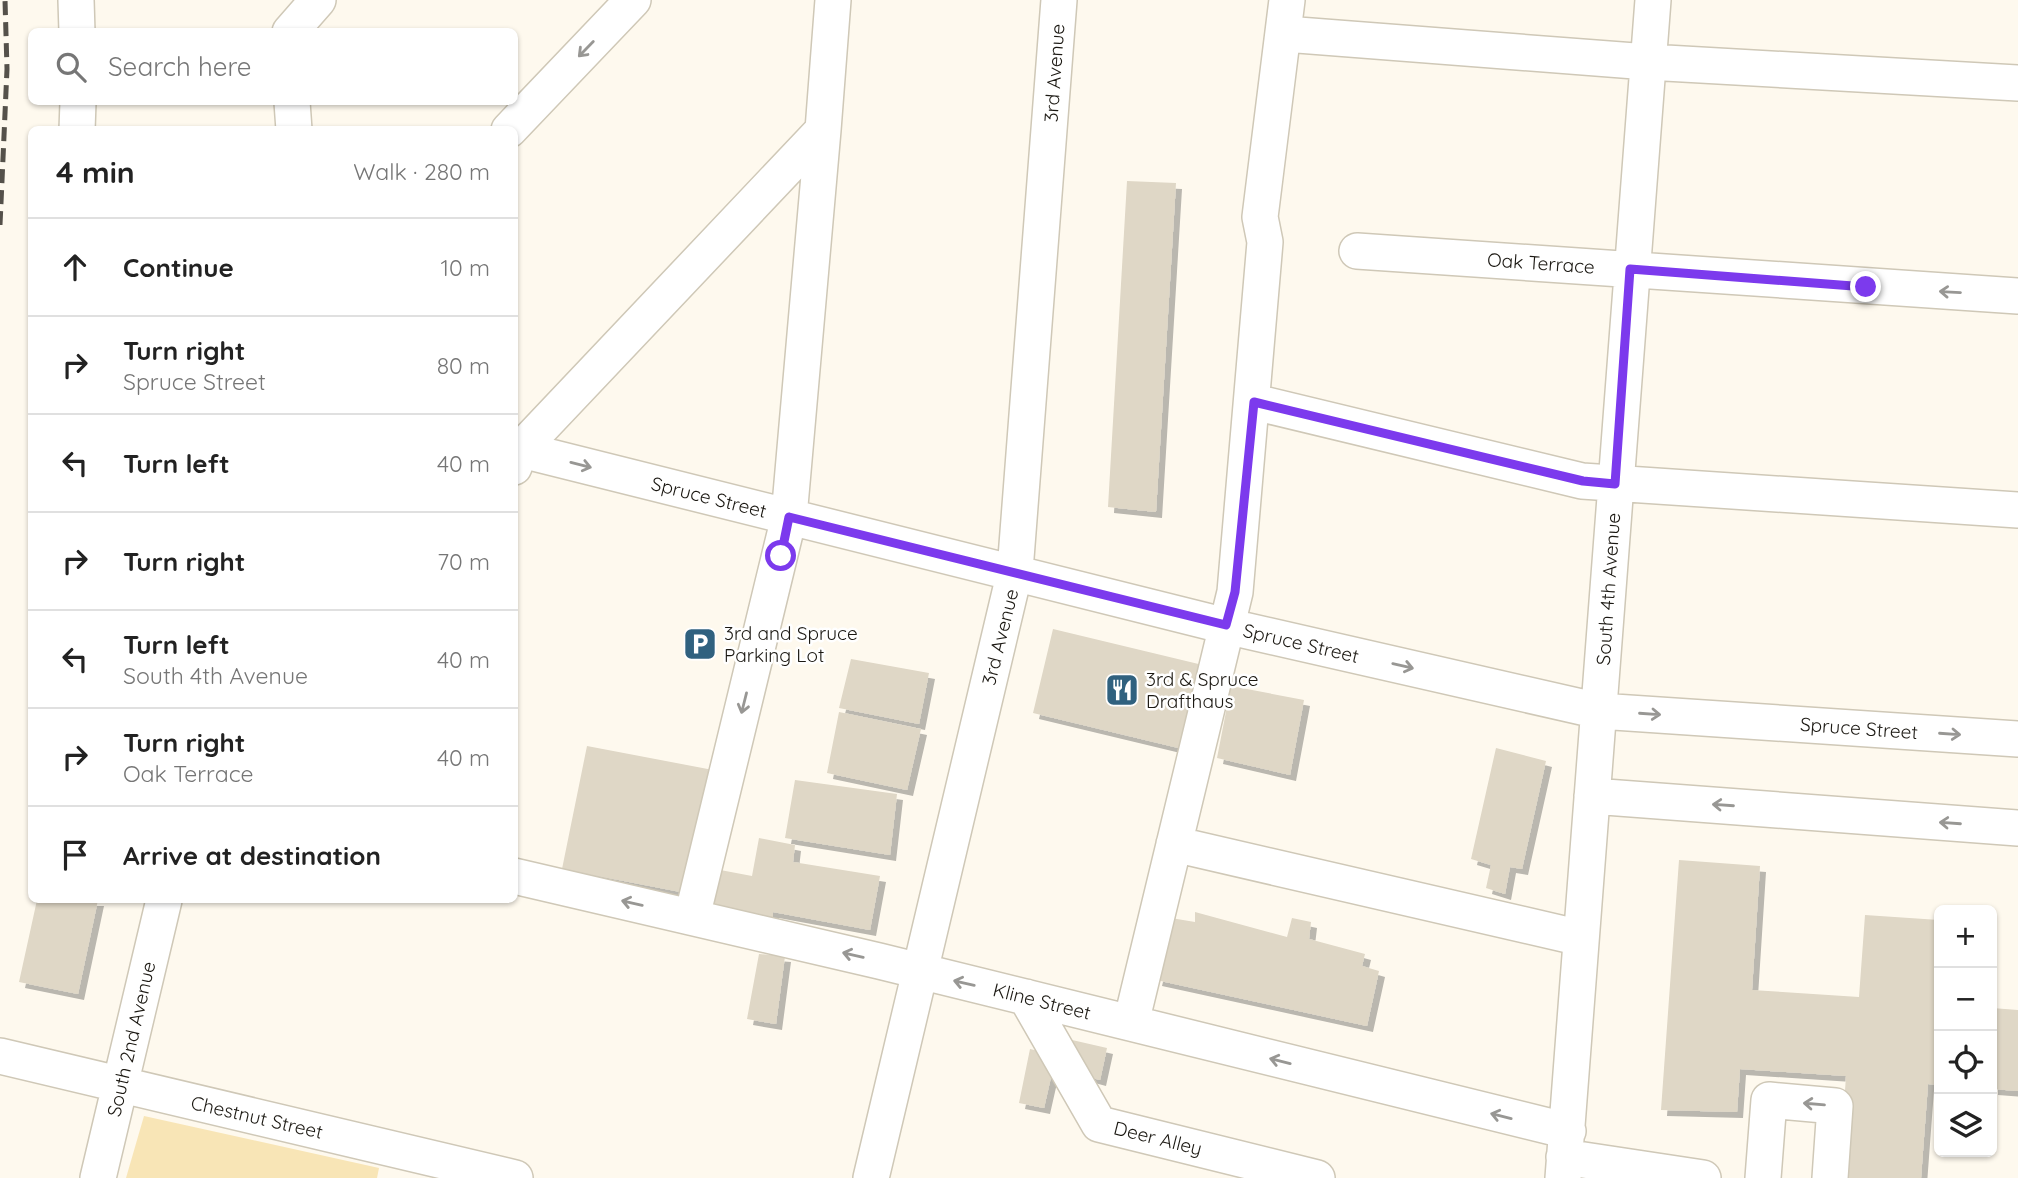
<!DOCTYPE html>
<html lang="en">
<head>
<meta charset="utf-8">
<style>
	:root { --surface:#fff; --page:#f2f2f2; --text:#222; --muted:#767676; --line:#e0e0e0 }
	body { margin:0; font-family:Quicksand,sans-serif; background:var(--page); color:var(--text) }
	.controls { position:absolute; right:21px; bottom:21px; display:grid; overflow:hidden; border-radius:10px; box-shadow:0 2px 5px #0004 }
	.controls button { width:63px; height:63px; display:grid; place-items:center; padding:0; border:0; border-bottom:2px solid var(--line); background:var(--surface); color:var(--text); font:35px sans-serif }
	.stop { position:absolute; width:21px; height:21px; margin:-16px; border:5px solid #7c3aed; border-radius:50%; background:#fff }
	.stop.end { background:#7c3aed; border-color:#fff; box-shadow:0 2px 7px #0008 }
	.list { margin:0; padding:0; list-style:none }
	h2 { display:flex; justify-content:space-between; align-items:center; height:91px; margin:0; padding:0 28px; font-size:30px }
	h2 small { font-size:23px; font-weight:400; color:var(--muted) }
	.list li { display:grid; grid-template-columns:46px 1fr auto; gap:21px; align-items:center; box-sizing:border-box; height:98px; padding:0 28px; border-top:2px solid var(--line) }
	.list b { display:block; font-size:26px; white-space:nowrap }
	.list p { margin:0; font-size:23px; white-space:nowrap; color:var(--muted) }
	.list em { font-size:23px; font-style:normal; color:var(--muted) }
	.icon { flex:none; width:38px; height:38px; fill:none; stroke:currentColor; stroke-width:2; stroke-linecap:round; stroke-linejoin:round }
	.map { position:relative; flex:none; width:2018px; height:1178px; overflow:hidden }
	.search { position:absolute; background:var(--surface); box-shadow:0 2px 5px #0004; left:28px; top:28px; width:490px; height:77px; display:flex; align-items:center; gap:18px; box-sizing:border-box; padding:0 24px; border-radius:10px; color:var(--muted); font-size:26px }
	.panel { position:absolute; background:var(--surface); box-shadow:0 2px 5px #0004; left:28px; top:126px; width:490px; height:777px; border-radius:10px }
	.map>svg:first-child { display:block }
	.green { fill:#f8e5b6 }
	.building { fill:#dfd7c6; filter:url(#shadow) }
	.lines { fill:none; stroke-linecap:round; stroke-linejoin:round }
	.minor-casing { stroke:#cfc8b7; stroke-width:38 }
	.minor { stroke:#fff; stroke-width:35 }
	.rail { stroke:#55514a; stroke-width:5; stroke-dasharray:14 7; stroke-linecap:butt }
	.oneway { stroke:#989794 }
	.route { stroke:#7c3aed; stroke-width:9 }
	.labels { text-anchor:middle; dominant-baseline:central; stroke-width:5; stroke-linejoin:round; paint-order:stroke }
	.street-label { font-size:19px; fill:#1b1812; stroke:#fff }
	.poi-label { font-size:19px; fill:#1b1812; stroke:#fff; text-anchor:start }
</style>
</head>
<body>
<div class="map">
<svg width="2018" height="1178" viewBox="0 0 2018 1178">
	<defs>
		<filter id="shadow"><feDropShadow dx="6" dy="6" stdDeviation="0" flood-color="#0004"/></filter>
	</defs>
	<rect width="100%" height="100%" fill="#fef9ee"/>
	<path class="green" d="M144,1116L379,1168L377,1178H126Z"/>
	<path class="building" d="M1127,181L1176,183L1156,512L1108,507Z
		M1053,629L1211,667L1191,751L1033,713Z
		M851,659L929,673L919,724L839,708Z
		M1231,686L1304,700L1290,775L1217,758Z
		M839,712L921,729L907,790L827,773Z
		M587,746L713,770L691,894L562,869Z
		M1496,748L1546,761L1522,869L1510,867L1505,894L1486,888L1491,865L1471,859Z
		M795,780L897,794L890,855L785,838Z
		M759,838L795,845L793,862L880,876L870,930L773,912V918L708,905L715,869L752,876Z
		M1679,860L1760,866L1752,990L1859,997L1865,915L1939,920V1085L1928,1084L1921,1178H1839L1846,1076L1740,1069L1737,1112L1661,1110Z
		M37,900H98L78,994L19,982Z
		M1195,912L1287,937L1292,918L1311,922L1309,939L1365,954L1362,966L1379,971L1367,1026L1156,980L1171,918L1195,922Z
		M759,954L785,956L776,1024L747,1019Z
		M1992,1008L2018,1010V1091L1992,1089Z
		M1059,1037L1107,1048L1100,1080L1074,1073Z
		M1030,1049L1056,1055L1044,1108L1019,1103Z"/>
	<g class="lines">
		<defs>
			<path id="minor" d="M76,0L77,32
				M290,32L318,0
				M1285,34L1648,62L2018,83
				M292,102L294,130
				M77,130L78,102
				M509,130L633,0
				M1357,251L2018,296
				M1254,402L1582,481L2018,510
				M514,448L1226,626L1599,711L2018,739
				M514,467L520,450L823,130L833,0
				M1592,796L2018,828
				M1174,844L1581,938
				M514,876L879,961L1568,1131
				M692,917L789,517L823,130
				M1026,997L1099,1124L1317,1178
				M1131,1023L1235,592L1265,242L1260,217L1287,0
				M0,1056L515,1178
				M1564,1157L1703,1178
				M98,1178L164,900
				M871,1178L1015,571L1059,0
				M1563,1178L1653,0
				M1763,1178L1769,1100L1835,1106L1830,1178"/>
		</defs>
		<use href="#minor" class="minor-casing"/>
		<use href="#minor" class="minor"/>
		<path class="rail" d="M0,225L7,69L5,0"/>
	</g>
	<defs><path id="oneway-shaft" d="M-6 0H5M1.5-3L5.5 0L1.5 3" fill="none" stroke-width="1.6" stroke-linecap="round" stroke-linejoin="round" transform="scale(1.75)"/></defs>
	<g class="oneway">
		<use href="#oneway-shaft" transform="translate(586 49) rotate(134)"/>
		<use href="#oneway-shaft" transform="translate(1950 292) rotate(-177)"/>
		<use href="#oneway-shaft" transform="translate(581 465) rotate(14)"/>
		<use href="#oneway-shaft" transform="translate(1403 666) rotate(13)"/>
		<use href="#oneway-shaft" transform="translate(744 703) rotate(104)"/>
		<use href="#oneway-shaft" transform="translate(1650 714) rotate(4)"/>
		<use href="#oneway-shaft" transform="translate(1950 734) rotate(4)"/>
		<use href="#oneway-shaft" transform="translate(1723 805) rotate(-176)"/>
		<use href="#oneway-shaft" transform="translate(1950 823) rotate(-176)"/>
		<use href="#oneway-shaft" transform="translate(632 903) rotate(-167)"/>
		<use href="#oneway-shaft" transform="translate(853 955) rotate(-167)"/>
		<use href="#oneway-shaft" transform="translate(964 983) rotate(-167)"/>
		<use href="#oneway-shaft" transform="translate(1280 1061) rotate(-166)"/>
		<use href="#oneway-shaft" transform="translate(1814 1104) rotate(-175)"/>
		<use href="#oneway-shaft" transform="translate(1501 1116) rotate(-166)"/>
	</g>
	<g class="lines">
		<path class="route" d="M781,556L789,517L1226,625L1235,592L1254,402L1583,481L1615,484L1630,269L1866,287"/>
	</g>
	<defs>
		<symbol id="parking-square" viewBox="-11 -11 22 22"><rect x="-9" y="-9" width="18" height="18" rx="4" fill="#30617f" stroke="#fff"/><path d="M-3.5-5.5H1a3.5 3.5 0 0 1 0 7H-1V5.5H-3.5ZM-1-3.4V-.6H.8a1.4 1.4 0 0 0 0-2.8Z" fill="#fff"/></symbol>
		<symbol id="restaurant-square" viewBox="-11 -11 22 22"><rect x="-9" y="-9" width="18" height="18" rx="4" fill="#30617f" stroke="#fff"/><path d="M-5-6h1v4h1v-4h1v4h1v-4h1v5L-1.5 .5V6h-2V.5L-5-1ZM5-6V6H3V1.5H1.5Q1.5-4 5-6Z" fill="#fff"/></symbol>
	</defs>
	<g fill-rule="evenodd">
		<use href="#parking-square" x="681" y="625" width="38" height="38"/>
		<use href="#restaurant-square" x="1103" y="671" width="38" height="38"/>
	</g>
	<g class="labels">
		<g class="street-label">
			<text transform="translate(1054 73) rotate(-86)">3rd Avenue</text>
			<text transform="translate(1541 263) rotate(4)">Oak Terrace</text>
			<text transform="translate(709 497) rotate(14)">Spruce Street</text>
			<text transform="translate(1608 589) rotate(-86)">South 4th Avenue</text>
			<text transform="translate(1000 637) rotate(-76)">3rd Avenue</text>
			<text transform="translate(1301 643) rotate(13)">Spruce Street</text>
			<text transform="translate(1859 728) rotate(4)">Spruce Street</text>
			<text transform="translate(1042 1001) rotate(14)">Kline Street</text>
			<text transform="translate(131 1039) rotate(-77)">South 2nd Avenue</text>
			<text transform="translate(257 1117) rotate(13)">Chestnut Street</text>
			<text transform="translate(1158 1138) rotate(14)">Deer Alley</text>
		</g>
		<g class="poi-label">
			<text x="724" y="633">3rd and Spruce<tspan x="724" dy="22">Parking Lot</tspan></text>
			<text x="1146" y="679">3rd &amp; Spruce<tspan x="1146" dy="22">Drafthaus</tspan></text>
		</g>
	</g>
</svg>
<div class="controls">
<button>+</button>
<button>−</button>
<button><svg class="icon" aria-label="locate" viewBox="0 0 24 24"><circle cx="12" cy="12" r="6"/><path d="M12 2v4M12 18v4M2 12h4M18 12h4"/></svg></button>
<button><svg class="icon" aria-label="layers" viewBox="0 0 24 24"><path d="M12 4l9 5-9 5-9-5zM3 14l9 5 9-5"/></svg></button>
</div>
<div class="stop" style="left:781px;top:556px"></div>
<div class="stop end" style="left:1866px;top:287px"></div>
<div class="search"><svg class="icon" aria-label="search" viewBox="0 0 24 24"><circle cx="10" cy="10" r="6"/><path d="M15 15l6 6"/></svg>Search here</div>
<section class="panel">
<h2>4 min<small>Walk · 280 m</small></h2>
<ul class="list">
<li><svg class="icon" aria-label="ahead" viewBox="0 0 24 24"><path d="M12 20V5M6 11l6-6 6 6"/></svg><div><b>Continue</b></div><em>10 m</em></li>
<li><svg class="icon" aria-label="right" viewBox="0 0 24 24"><path d="M7 20v-9h11M14 6l5 5-5 5"/></svg><div><b>Turn right</b><p>Spruce Street</p></div><em>80 m</em></li>
<li><svg class="icon" aria-label="left" viewBox="0 0 24 24"><path d="M17 20v-9H6M10 6l-5 5 5 5"/></svg><div><b>Turn left</b></div><em>40 m</em></li>
<li><svg class="icon" aria-label="right" viewBox="0 0 24 24"><path d="M7 20v-9h11M14 6l5 5-5 5"/></svg><div><b>Turn right</b></div><em>70 m</em></li>
<li><svg class="icon" aria-label="left" viewBox="0 0 24 24"><path d="M17 20v-9H6M10 6l-5 5 5 5"/></svg><div><b>Turn left</b><p>South 4th Avenue</p></div><em>40 m</em></li>
<li><svg class="icon" aria-label="right" viewBox="0 0 24 24"><path d="M7 20v-9h11M14 6l5 5-5 5"/></svg><div><b>Turn right</b><p>Oak Terrace</p></div><em>40 m</em></li>
<li><svg class="icon" aria-label="arrive" viewBox="0 0 24 24"><path d="M6 21V4h12l-3 4 3 4H6"/></svg><div><b>Arrive at destination</b></div></li>
</ul>
</section>
</div>
</body>
</html>
